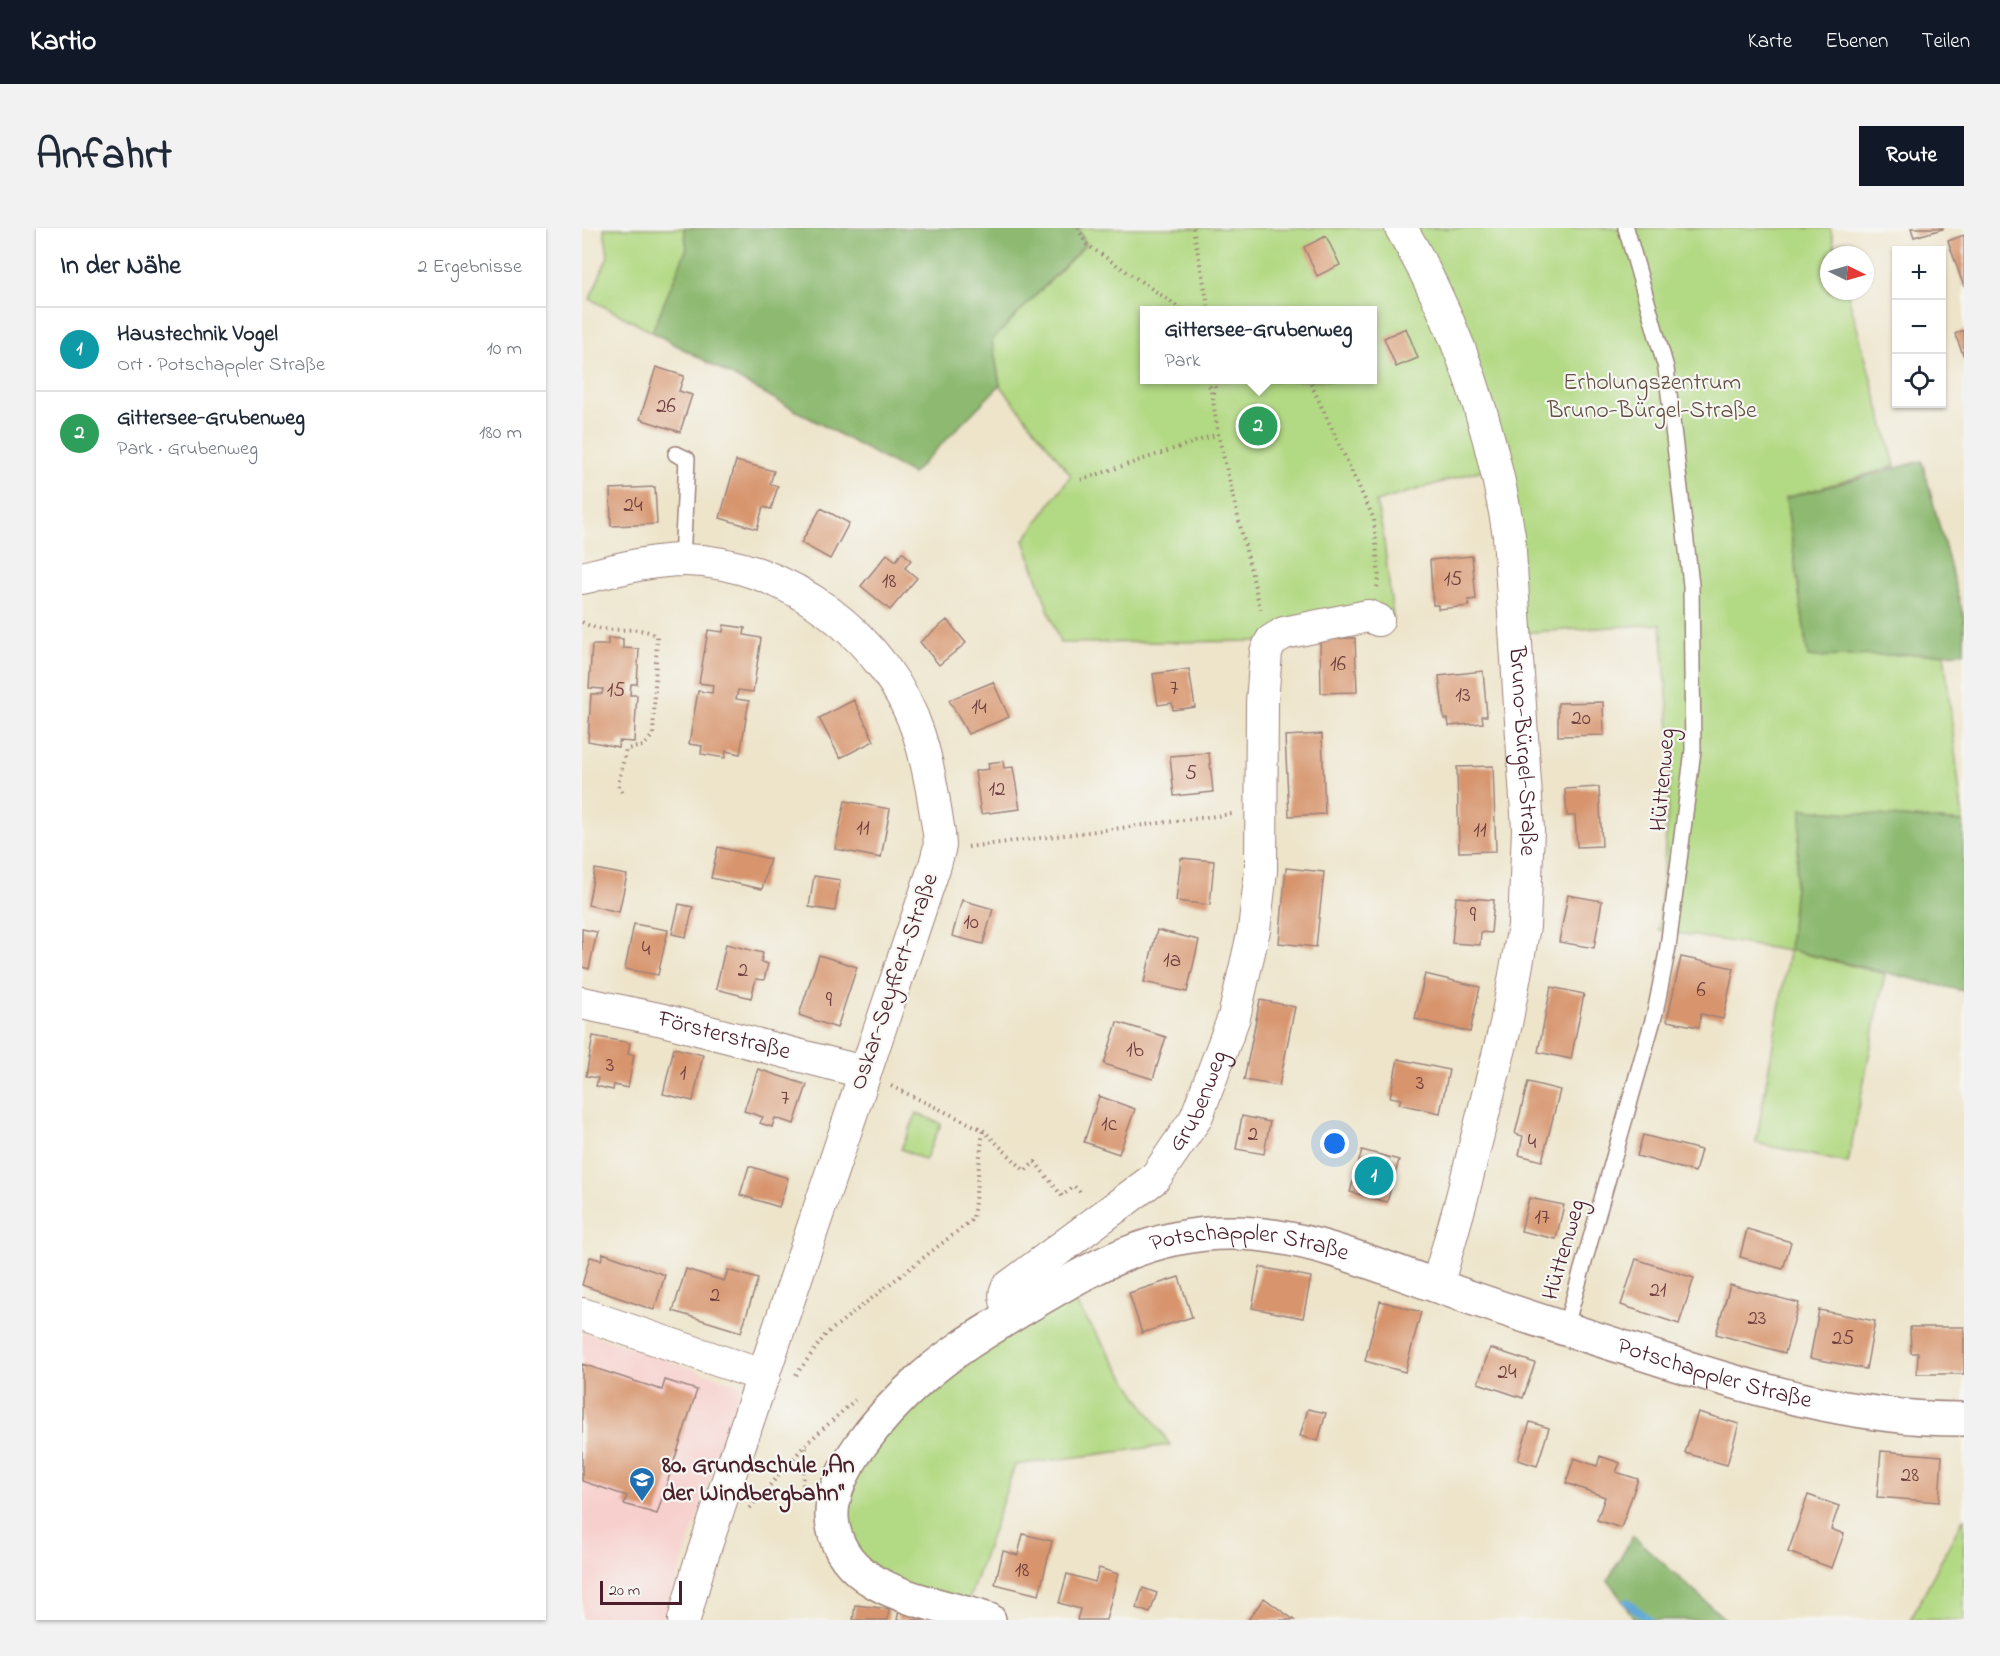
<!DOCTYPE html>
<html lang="de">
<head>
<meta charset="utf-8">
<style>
	:root { --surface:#fff; --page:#f2f2f3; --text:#1f2937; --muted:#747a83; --line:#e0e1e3; --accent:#111827 }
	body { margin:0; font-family:"Indie Flower",sans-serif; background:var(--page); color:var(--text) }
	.controls { position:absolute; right:18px; top:18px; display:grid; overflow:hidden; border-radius:0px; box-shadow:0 2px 4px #0004 }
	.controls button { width:54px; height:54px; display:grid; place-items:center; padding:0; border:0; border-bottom:2px solid var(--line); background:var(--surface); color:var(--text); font:30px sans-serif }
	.compass { position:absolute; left:1238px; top:18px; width:54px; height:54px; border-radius:50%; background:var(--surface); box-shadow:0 2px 4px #0004; rotate:95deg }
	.scale { position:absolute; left:18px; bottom:15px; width:82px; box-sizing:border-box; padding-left:6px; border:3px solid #4a1f2b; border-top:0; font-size:16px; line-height:21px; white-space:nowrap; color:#4a1f2b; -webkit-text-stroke:4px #f6f6f2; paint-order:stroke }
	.you { position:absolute; left:753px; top:916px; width:21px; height:21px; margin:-15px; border:4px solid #fff; border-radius:50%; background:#1a73e8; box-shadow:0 0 0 9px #1a73e833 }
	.badge { display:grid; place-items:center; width:39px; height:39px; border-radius:50%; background:var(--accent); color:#fff; font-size:20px; font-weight:700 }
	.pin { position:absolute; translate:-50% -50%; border:3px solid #fff; box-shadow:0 2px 6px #0006 }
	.popup { position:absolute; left:558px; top:78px; width:237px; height:78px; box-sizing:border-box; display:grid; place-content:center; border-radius:0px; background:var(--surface); filter:drop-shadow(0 2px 4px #0005); font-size:20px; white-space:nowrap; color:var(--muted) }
	.popup b { font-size:22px; color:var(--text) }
	.popup::after { content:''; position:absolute; left:50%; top:100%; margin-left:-12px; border:12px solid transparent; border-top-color:var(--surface) }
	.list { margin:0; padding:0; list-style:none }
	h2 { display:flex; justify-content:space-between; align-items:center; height:78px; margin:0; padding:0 24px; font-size:26px }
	h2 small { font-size:20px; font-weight:400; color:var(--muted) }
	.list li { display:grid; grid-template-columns:39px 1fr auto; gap:18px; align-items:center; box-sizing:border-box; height:84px; padding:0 24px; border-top:2px solid var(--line) }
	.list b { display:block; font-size:22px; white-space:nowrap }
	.list p { margin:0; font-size:20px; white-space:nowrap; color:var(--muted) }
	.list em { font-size:20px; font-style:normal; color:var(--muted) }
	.icon { flex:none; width:33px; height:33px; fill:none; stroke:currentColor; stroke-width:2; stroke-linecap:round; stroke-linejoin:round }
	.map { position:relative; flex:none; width:1382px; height:1392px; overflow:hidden; border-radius:0px }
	header { display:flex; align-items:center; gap:36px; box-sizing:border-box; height:84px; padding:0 30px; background:var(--accent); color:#fff }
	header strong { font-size:28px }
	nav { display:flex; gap:33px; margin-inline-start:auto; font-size:21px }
	.intro { display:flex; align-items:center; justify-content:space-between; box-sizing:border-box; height:144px; padding:0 36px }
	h1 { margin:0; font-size:42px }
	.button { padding:15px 27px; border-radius:0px; background:var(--accent); color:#fff; font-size:21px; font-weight:700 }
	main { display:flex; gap:36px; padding:0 36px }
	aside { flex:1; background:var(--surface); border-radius:0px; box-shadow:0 2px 4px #0004 }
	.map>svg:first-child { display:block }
	.built { fill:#f7d0cd }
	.green { fill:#b2d983; stroke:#7e7c57; stroke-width:1.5; fill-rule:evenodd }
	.forest { fill:#8db971; stroke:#6c6c4e; stroke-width:1.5 }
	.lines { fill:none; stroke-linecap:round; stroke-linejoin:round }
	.stream { stroke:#60a8d7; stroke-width:8 }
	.building { fill:#d7946d }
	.service-casing { stroke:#9c827a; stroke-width:18 }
	.minor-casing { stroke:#9c827a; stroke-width:34 }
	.tertiary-casing { stroke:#9c827a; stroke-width:36 }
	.path { stroke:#9c827a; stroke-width:4; stroke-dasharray:1.5 4.5; stroke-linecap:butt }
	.service { stroke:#fff; stroke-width:15 }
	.minor { stroke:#fff; stroke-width:32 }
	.tertiary { stroke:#fff; stroke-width:33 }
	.labels { text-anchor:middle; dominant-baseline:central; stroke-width:4.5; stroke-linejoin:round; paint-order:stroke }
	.number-label { font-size:21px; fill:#6d3c3c }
	.park-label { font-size:24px; fill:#644e41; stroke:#f6f6f2 }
	.street-label { font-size:24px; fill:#4a1f2b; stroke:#f6f6f2 }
	.poi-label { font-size:24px; font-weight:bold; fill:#4a1f2b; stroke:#f6f6f2; text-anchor:start }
</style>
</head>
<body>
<header>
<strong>Kartio</strong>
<nav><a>Karte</a><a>Ebenen</a><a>Teilen</a></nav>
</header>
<div class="intro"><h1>Anfahrt</h1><a class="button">Route</a></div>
<main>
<aside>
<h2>In der Nähe<small>2 Ergebnisse</small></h2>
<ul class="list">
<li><span class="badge" style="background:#0f9aa8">1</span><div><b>Haustechnik Vogel</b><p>Ort · Potschappler Straße</p></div><em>10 m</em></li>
<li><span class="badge" style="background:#2e9e5b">2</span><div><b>Gittersee-Grubenweg</b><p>Park · Grubenweg</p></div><em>180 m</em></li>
</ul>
</aside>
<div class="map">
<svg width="1382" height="1392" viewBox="0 0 1382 1392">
	<rect width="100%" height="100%" fill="#f6f6f2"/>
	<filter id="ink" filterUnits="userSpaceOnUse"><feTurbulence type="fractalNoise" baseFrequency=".0167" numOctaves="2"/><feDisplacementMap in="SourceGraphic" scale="12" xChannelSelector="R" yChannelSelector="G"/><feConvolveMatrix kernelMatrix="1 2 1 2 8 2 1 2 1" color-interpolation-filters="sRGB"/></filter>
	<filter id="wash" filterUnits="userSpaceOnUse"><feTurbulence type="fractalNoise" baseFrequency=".008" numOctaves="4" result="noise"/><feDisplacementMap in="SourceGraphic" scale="24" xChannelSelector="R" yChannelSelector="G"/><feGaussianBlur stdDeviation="1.35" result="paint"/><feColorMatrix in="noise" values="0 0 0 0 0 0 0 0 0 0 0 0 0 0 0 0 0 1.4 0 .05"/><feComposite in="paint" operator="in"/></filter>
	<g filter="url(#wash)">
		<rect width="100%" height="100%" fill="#ede4ca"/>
		<path class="built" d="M0,1104L159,1157L81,1392H0Z"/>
		<path class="green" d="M22,0H102L105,20L70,104L8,71L26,28Z
			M496,0H1248L1255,27H1247V63H1265L1313,238L1204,270L1226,429L1362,425L1381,594L1220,581L1207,722L1303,746L1266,935L1174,915L1207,723L1077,702L1090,524L1079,396L934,405L913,238L794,274L801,305L811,390L689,413L478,415L442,312L489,247L418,157L410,112L504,16ZM562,82H790V152H562Z
			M335,885L359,896L343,932L319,921Z
			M481,1056L588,1217L433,1237L383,1383L265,1331L258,1252L277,1220Z
			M1382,1289V1392H1328Z"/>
		<path class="forest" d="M102,0H496L504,16L410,112L418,157L330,246L70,104L105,20Z
			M1340,233L1382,390V425L1226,429L1204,270Z
			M1220,581L1381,594L1382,763L1207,722Z
			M1051,1308L1144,1392H1053L1026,1352Z"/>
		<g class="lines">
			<path class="stream" d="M1045,1374L1067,1392"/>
		</g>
		<g id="blocks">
			<path class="building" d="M1329,0H1361V1L1332,9Z
				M1382,7V59L1366,13Z
				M744,8L758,37L735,48L722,19Z
				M824,100L836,130L814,139L802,110Z
				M1382,102V129L1373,106Z
				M74,139L102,148L97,163L110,167L98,204L58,191Z
				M154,233L192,243L188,256L196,258L189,281L181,279L175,301L138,290Z
				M73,259L75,296L29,298L28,261Z
				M239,280L267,295L248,331L219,315Z
				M320,324L329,332L323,340L335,350L308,382L279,358L305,326L314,333Z
				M890,328L894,371L886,372L887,378L856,381V377H851L848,332Z
				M365,392L384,415L357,437L338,414Z
				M142,397L163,400L162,407L179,410L171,464L156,462L154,471L167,473L158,526L144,523L143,530L119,526L120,518L107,516L116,463L130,465L131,457L117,455L126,402L141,404Z
				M26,410L41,411V420L57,421L55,456H49L48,467H55L52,514L37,513L36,519L6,513L9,466H20L21,461L7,460L10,417H26Z
				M773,410L775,464L739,465L738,411Z
				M607,441L613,479L591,482L590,475L576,477L571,446Z
				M901,443L905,488H900L901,495L867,498L866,491H862L857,448Z
				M411,454L427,489L386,506L367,472Z
				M272,472L292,513L258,530L237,490Z
				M1021,474L1022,507L976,508V475Z
				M740,506L743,586L707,588L703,508Z
				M627,525L631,564L592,568L588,528Z
				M421,533L422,540L431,539L438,581L399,586L393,543L407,541L406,535Z
				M911,538L914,623L877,624L875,539Z
				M1017,559L1020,618L995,619L993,588H985L983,561Z
				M263,573L308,581L299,630L253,621Z
				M136,619L188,631L180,661L129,650Z
				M599,630L632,633L628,677L594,673Z
				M704,640L742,644L734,719L697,715Z
				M13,641L45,647L37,684L6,677Z
				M232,648L258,652L253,683L227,679Z
				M986,667L1020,673L1012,720L977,714Z
				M874,669L912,672L909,705L899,704L898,717L870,715Z
				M380,672L411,681L401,716L370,708Z
				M97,676L111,679L104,709L90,706Z
				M52,696L86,702L76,747L43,741Z
				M0,701L15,704L7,741L0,739Z
				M575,702L617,712L605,764L562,754Z
				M144,716L181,725L179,734L186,736L182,752L174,751L169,770L134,761Z
				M237,727L275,739L255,800L217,787Z
				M1099,729L1152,740L1141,791L1119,786L1117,799L1085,793Z
				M843,746L898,759L888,804L833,791Z
				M969,759L1002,766L989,831L956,824Z
				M678,772L713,779L697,858L662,852Z
				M535,794L584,809L571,851L522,836Z
				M11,808L48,815L46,826L52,827L46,860L32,857L31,862L14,858L16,850L4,848Z
				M92,820L121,827L111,873L81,866Z
				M816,831L867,842L858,885L817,876L819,871L808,869Z
				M176,841L225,857L212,896L193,890L190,899L178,895L181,889L162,883Z
				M946,854L978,862L960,933L937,927L941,908L933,906Z
				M517,868L553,881L537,926L502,914Z
				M660,888L688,894L682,926L654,921Z
				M1061,907L1119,922L1113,944L1055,928Z
				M780,922L817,932L805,974L768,964Z
				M167,938L206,950L197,979L158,967Z
				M947,970L982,977L974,1011L939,1003Z
				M1165,1001L1209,1014L1201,1041L1158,1029Z
				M21,1025L83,1047L72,1082L0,1057L8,1029L19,1032Z
				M1054,1031L1112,1050L1097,1096L1039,1077Z
				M678,1039L729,1049L721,1090L670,1080Z
				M104,1041L142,1053L146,1042L176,1051L159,1104L91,1083Z
				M597,1049L610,1089L560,1105L547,1065Z
				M1148,1057L1217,1075L1203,1125L1134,1106Z
				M798,1073L839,1084L823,1144L783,1133Z
				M1237,1082L1293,1093L1284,1141L1228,1130Z
				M1328,1099H1382V1146H1335L1336,1125H1329Z
				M908,1120L953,1135L941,1170L896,1155Z
				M0,1136L80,1162L83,1152L115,1162L75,1286L42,1276L45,1268L0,1253Z
				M726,1181L744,1185L736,1213L718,1208Z
				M1116,1184L1157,1196L1145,1237L1103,1225Z
				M948,1194L967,1200L955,1238L936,1232Z
				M1299,1223L1360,1228L1357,1274L1295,1269Z
				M1018,1228L1038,1235L1034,1244L1056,1251L1039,1300L1015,1292L1023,1269L984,1255L992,1230L1015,1238Z
				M1226,1267L1257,1278L1249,1301L1262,1306L1250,1340L1206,1324Z
				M441,1306L470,1313L457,1367L413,1356L421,1323L436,1327Z
				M517,1340L536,1346L524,1392H495L498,1381L477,1375L485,1346L513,1354Z
				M561,1360L575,1365L568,1385L554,1380Z
				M682,1370L712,1392H666Z
				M273,1377L307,1381L306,1392H271Z
				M317,1382L348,1392H315Z"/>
		</g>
	</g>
	<g filter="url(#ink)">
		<use href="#blocks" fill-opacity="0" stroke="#9c827a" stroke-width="1.5"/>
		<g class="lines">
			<defs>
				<path id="service" d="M94,226L105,231L100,332
					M983,1101L1073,785L1086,719L1111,522L1109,357L1084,140L1044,0"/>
				<g id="minor">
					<path id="s1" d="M819,0C875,95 910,199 927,308L946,601L942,698L924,796L878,977L855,1058"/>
					<path d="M0,350C33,342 69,332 103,332C205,334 306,410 337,507C347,539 352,573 357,605L358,618L353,637L116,1341L102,1392"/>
					<path id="s2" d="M0,775L81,792L281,844"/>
					<path d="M0,1086L182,1148"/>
					<path id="s3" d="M432,1086C426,1077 420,1070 425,1060L573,950L614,890L652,789L672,702L679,643L680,474L684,424L689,413L702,405L786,388L796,392"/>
				</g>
				<g id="tertiary">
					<path id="s4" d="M407,1392C353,1373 264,1368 251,1298C241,1248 305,1181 340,1150C370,1123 403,1104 437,1083C506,1042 567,1004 650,1005C723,1005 790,1036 858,1059C923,1082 989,1103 1056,1124C1160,1158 1271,1192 1382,1191"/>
				</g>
			</defs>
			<use href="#service" class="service-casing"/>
			<use href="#minor" class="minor-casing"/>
			<use href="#tertiary" class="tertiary-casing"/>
			<path class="path" d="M496,0L504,16L601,82
				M611,0L627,82
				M626,152L630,168
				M634,152L631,172L636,206L679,384
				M729,156L792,291L797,351L795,360
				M499,252L636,206
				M0,394C28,410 53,394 75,408L71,507L61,518L44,521L36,557L40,564
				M386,619L650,586
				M309,858L401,902L443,943L453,934L480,968L492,958L501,967
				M214,1147L244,1106L391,991L401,902
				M220,1269L224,1217
				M168,1280L224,1216L273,1172"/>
			<use href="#service" class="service"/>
			<use href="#minor" class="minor"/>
			<use href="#tertiary" class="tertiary"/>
		</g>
	</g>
	<defs>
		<symbol id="school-pin" viewBox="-11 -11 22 30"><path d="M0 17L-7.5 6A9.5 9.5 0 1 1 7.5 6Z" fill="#1f6fb2" stroke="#f6f6f2"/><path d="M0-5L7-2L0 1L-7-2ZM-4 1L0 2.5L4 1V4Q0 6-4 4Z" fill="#fff"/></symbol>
	</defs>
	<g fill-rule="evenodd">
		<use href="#school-pin" x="45" y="1237" width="30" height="40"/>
	</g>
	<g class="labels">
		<g class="number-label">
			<text x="84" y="179">26</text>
			<text x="51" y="278">24</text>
			<text x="871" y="352">15</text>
			<text x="307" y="354">18</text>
			<text x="756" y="437">16</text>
			<text x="592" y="461">7</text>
			<text x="34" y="463">15</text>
			<text x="881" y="468">13</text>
			<text x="397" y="480">14</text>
			<text x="999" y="491">20</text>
			<text x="609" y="546">5</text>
			<text x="415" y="562">12</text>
			<text x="281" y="601">11</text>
			<text x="898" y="603">11</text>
			<text x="891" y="688">9</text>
			<text x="389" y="695">10</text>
			<text x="64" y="722">4</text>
			<text x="590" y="733">1a</text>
			<text x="161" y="743">2</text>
			<text x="1119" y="763">6</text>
			<text x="247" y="773">9</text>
			<text x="553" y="823">1b</text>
			<text x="28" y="838">3</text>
			<text x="101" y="846">1</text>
			<text x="838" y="856">3</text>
			<text x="203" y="871">7</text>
			<text x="527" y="897">1c</text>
			<text x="671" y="907">2</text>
			<text x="950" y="915">4</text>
			<text x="960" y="990">17</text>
			<text x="1076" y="1063">21</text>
			<text x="133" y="1068">2</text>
			<text x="1175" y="1091">23</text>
			<text x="1261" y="1111">25</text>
			<text x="925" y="1145">24</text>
			<text x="1328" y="1248">28</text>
			<text x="440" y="1343">18</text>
		</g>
		<g class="park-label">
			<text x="1070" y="155">Erholungszentrum<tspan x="1070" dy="28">Bruno-Bürgel-Straße</tspan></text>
		</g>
		<g class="street-label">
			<text stroke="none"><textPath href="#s1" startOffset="544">Bruno-Bürgel-Straße</textPath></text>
			<text transform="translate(1082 552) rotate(-85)">Hüttenweg</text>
			<text transform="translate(313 754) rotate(-71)">Oskar-Seyffert-Straße</text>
			<text stroke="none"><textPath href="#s2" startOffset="146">Försterstraße</textPath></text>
			<text stroke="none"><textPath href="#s3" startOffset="302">Grubenweg</textPath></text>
			<text transform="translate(983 1022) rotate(-74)">Hüttenweg</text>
			<text stroke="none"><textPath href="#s4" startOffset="738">Potschappler Straße</textPath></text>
			<text stroke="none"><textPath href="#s4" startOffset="1224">Potschappler Straße</textPath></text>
		</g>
		<g class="poi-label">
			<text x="80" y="1238">80. Grundschule „An<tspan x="80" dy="28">der Windbergbahn“</tspan></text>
		</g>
	</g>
</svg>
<div class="controls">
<button>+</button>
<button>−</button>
<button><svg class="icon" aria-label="locate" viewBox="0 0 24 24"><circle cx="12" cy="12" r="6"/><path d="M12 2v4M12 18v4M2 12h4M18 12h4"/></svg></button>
</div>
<svg class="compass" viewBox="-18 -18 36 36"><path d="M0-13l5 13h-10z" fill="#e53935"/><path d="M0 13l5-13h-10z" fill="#747a83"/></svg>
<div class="scale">20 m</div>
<div class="you"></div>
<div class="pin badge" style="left:792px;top:948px;background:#0f9aa8">1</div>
<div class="pin badge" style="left:676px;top:198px;background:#2e9e5b">2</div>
<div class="popup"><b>Gittersee-Grubenweg</b>Park</div>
</div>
</main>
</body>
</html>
